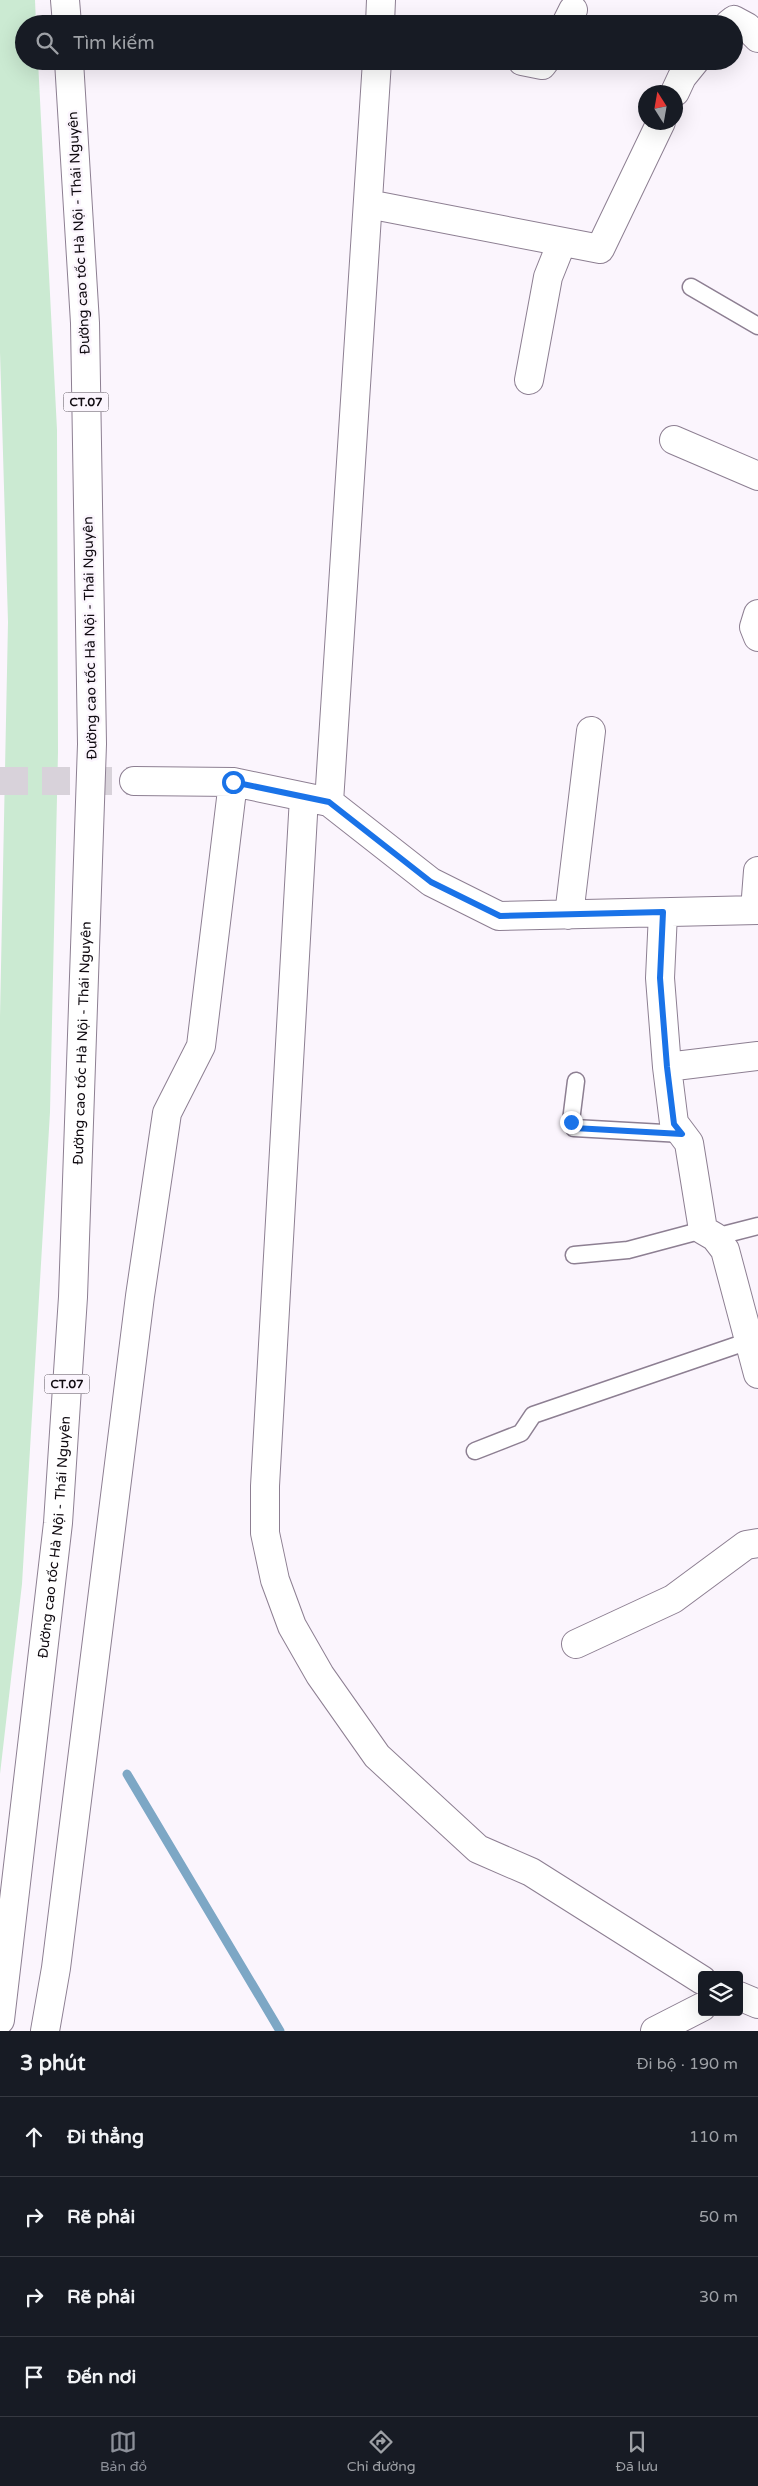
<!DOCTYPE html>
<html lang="vi">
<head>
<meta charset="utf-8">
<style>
	:root { --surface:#171b24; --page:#242831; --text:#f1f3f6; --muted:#9ea1a6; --line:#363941; --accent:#8c9099 }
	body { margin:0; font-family:"Varela Round",sans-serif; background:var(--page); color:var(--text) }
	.controls { position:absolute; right:15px; bottom:15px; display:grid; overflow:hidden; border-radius:5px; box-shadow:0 5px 20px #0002 }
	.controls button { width:45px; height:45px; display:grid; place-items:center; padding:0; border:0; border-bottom:1px solid var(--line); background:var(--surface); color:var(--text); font:25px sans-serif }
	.compass { position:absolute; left:638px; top:85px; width:45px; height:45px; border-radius:50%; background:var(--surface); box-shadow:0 5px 20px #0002; rotate:349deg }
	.stop { position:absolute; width:15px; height:15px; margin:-11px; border:4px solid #1a73e8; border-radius:50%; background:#fff }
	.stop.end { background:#1a73e8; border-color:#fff; box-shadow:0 1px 5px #0008 }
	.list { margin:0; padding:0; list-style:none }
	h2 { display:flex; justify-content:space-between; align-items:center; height:65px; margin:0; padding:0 20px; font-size:21px }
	h2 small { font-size:16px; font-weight:400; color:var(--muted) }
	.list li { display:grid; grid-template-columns:32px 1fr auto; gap:15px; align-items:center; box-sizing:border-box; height:80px; padding:0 20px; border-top:1px solid var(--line) }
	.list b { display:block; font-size:19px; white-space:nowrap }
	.list em { font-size:16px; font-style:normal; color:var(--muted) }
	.icon { flex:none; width:28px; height:28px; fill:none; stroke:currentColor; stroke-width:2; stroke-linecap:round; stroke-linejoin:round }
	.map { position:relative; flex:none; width:758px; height:2031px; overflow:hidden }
	.search { position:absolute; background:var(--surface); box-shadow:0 5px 20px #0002; left:15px; right:15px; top:15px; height:55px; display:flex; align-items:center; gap:12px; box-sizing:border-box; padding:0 18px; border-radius:28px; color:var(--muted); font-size:19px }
	.sheet { height:385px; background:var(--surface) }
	nav { display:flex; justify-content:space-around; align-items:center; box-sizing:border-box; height:70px; border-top:1px solid var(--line); background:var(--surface); font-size:14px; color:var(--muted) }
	nav a { display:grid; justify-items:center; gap:2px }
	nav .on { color:var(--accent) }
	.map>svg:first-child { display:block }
	.green { fill:#cbead2 }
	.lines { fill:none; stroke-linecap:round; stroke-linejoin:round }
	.stream { stroke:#7da7c5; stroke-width:9 }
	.street-tunnel { stroke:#d8d2da; stroke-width:28; stroke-dasharray:28 14; stroke-linecap:butt }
	.lane-casing { stroke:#8d7f92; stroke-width:19 }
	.street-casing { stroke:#8d7f92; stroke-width:30 }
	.highway-casing { stroke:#8d7f92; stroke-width:30 }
	.lane { stroke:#fff; stroke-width:16 }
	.street { stroke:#fff; stroke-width:28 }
	.highway { stroke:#fff; stroke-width:28 }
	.route { stroke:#1a73e8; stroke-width:6 }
	.labels { text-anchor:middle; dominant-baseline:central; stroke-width:5; stroke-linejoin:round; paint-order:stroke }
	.shield { fill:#fbf5fd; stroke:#565158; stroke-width:1 }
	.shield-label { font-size:12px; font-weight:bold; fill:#100b11 }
	.street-label { font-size:14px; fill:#100b11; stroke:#fbf5fd }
</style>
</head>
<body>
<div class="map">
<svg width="758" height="2031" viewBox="0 0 758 2031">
	<rect width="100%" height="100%" fill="#fbf5fd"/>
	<path class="green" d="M0,0H35L36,24H24V61H38L57,430L58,752L50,1112L22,1584L0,1774V1017L8,622L0,352Z"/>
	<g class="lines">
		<path class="stream" d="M127,1774L280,2031"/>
		<path class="street-tunnel" d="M0,781H134"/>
		<defs>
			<path id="lane" d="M691,287L758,326
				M576,1081L571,1121L574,1128L682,1134
				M715,1237L758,1226
				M574,1255L628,1250L703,1230
				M475,1451L521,1433L533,1415L749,1341"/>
			<path id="street" d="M380,24L381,0
				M566,24L573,10
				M729,24L734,20L747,27L758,38
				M522,61L542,65L545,61
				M675,92L682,77L695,61
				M368,204L600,249L661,122
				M529,380L548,277L562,242
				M674,440L758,476
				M758,614L754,627L758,637
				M134,781L233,782L329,802L431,882L499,916L758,910
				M304,797L265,1486V1533L275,1580L292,1626L320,1675L377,1756L478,1849L531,1872L702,1980
				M329,802L377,61
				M755,910L758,871
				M663,913L660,978L667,1067L674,1123L689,1143L703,1230L715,1237L725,1250L758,1374
				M569,915L591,731
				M667,1067L758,1056
				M576,1644L673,1599L746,1545L758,1543
				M739,1996L758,2004
				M45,2031L56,1968L140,1296L167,1113L201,1046L233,782
				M655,2031L702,2007"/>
			<g id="highway">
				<path d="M65,0L67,24"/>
				<path id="s1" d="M0,2020L58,1523L73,1297L92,744L85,323L69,61"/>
			</g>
		</defs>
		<use href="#lane" class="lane-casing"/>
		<use href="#street" class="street-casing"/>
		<use href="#highway" class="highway-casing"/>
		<use href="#lane" class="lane"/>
		<use href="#street" class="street"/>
		<use href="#highway" class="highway"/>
	</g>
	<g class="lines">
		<path class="route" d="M233,782L329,802L431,882L500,916L663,912L660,978L667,1067L674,1124L682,1134L574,1128L571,1122"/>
	</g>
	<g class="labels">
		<g class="shield">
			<rect x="63.5" y="392.5" width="45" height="19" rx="4"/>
			<rect x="44.5" y="1374.5" width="45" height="19" rx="4"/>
		</g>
		<g class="shield-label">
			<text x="86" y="402">CT.07</text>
			<text x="67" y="1384">CT.07</text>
		</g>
		<g class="street-label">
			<text transform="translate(79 233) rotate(-93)">Đường cao tốc Hà Nội - Thái Nguyên</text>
			<text transform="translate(90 638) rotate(-91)">Đường cao tốc Hà Nội - Thái Nguyên</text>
			<text stroke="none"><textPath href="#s1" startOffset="981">Đường cao tốc Hà Nội - Thái Nguyên</textPath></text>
			<text stroke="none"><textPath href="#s1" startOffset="486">Đường cao tốc Hà Nội - Thái Nguyên</textPath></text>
		</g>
	</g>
</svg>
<div class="controls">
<button><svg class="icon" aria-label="layers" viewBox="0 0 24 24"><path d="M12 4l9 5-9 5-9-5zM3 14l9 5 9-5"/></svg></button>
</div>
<svg class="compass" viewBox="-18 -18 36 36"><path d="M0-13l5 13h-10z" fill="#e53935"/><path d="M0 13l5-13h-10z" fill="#9ea1a6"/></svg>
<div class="stop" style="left:233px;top:782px"></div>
<div class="stop end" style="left:571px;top:1122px"></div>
<div class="search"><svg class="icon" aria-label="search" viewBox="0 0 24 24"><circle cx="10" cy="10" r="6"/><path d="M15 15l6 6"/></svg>Tìm kiếm</div>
</div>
<section class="sheet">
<h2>3 phút<small>Đi bộ · 190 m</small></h2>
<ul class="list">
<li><svg class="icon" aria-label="ahead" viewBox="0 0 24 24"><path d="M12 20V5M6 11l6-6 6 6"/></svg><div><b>Đi thẳng</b></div><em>110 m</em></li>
<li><svg class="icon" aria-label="right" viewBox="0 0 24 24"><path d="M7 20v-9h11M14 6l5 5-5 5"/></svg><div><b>Rẽ phải</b></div><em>50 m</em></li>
<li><svg class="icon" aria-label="right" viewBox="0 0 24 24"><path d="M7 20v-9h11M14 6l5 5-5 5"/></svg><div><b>Rẽ phải</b></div><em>30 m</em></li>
<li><svg class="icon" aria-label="arrive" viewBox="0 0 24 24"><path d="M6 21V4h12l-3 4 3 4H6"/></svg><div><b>Đến nơi</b></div></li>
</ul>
</section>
<nav>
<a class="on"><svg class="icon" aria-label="map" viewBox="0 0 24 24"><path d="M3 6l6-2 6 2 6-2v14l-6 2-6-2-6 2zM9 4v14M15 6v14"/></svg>Bản đồ</a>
<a><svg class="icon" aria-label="directions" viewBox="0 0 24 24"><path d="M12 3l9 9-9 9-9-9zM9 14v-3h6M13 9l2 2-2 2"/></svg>Chỉ đường</a>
<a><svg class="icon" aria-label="saved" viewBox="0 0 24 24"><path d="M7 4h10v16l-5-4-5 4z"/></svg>Đã lưu</a>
</nav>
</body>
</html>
